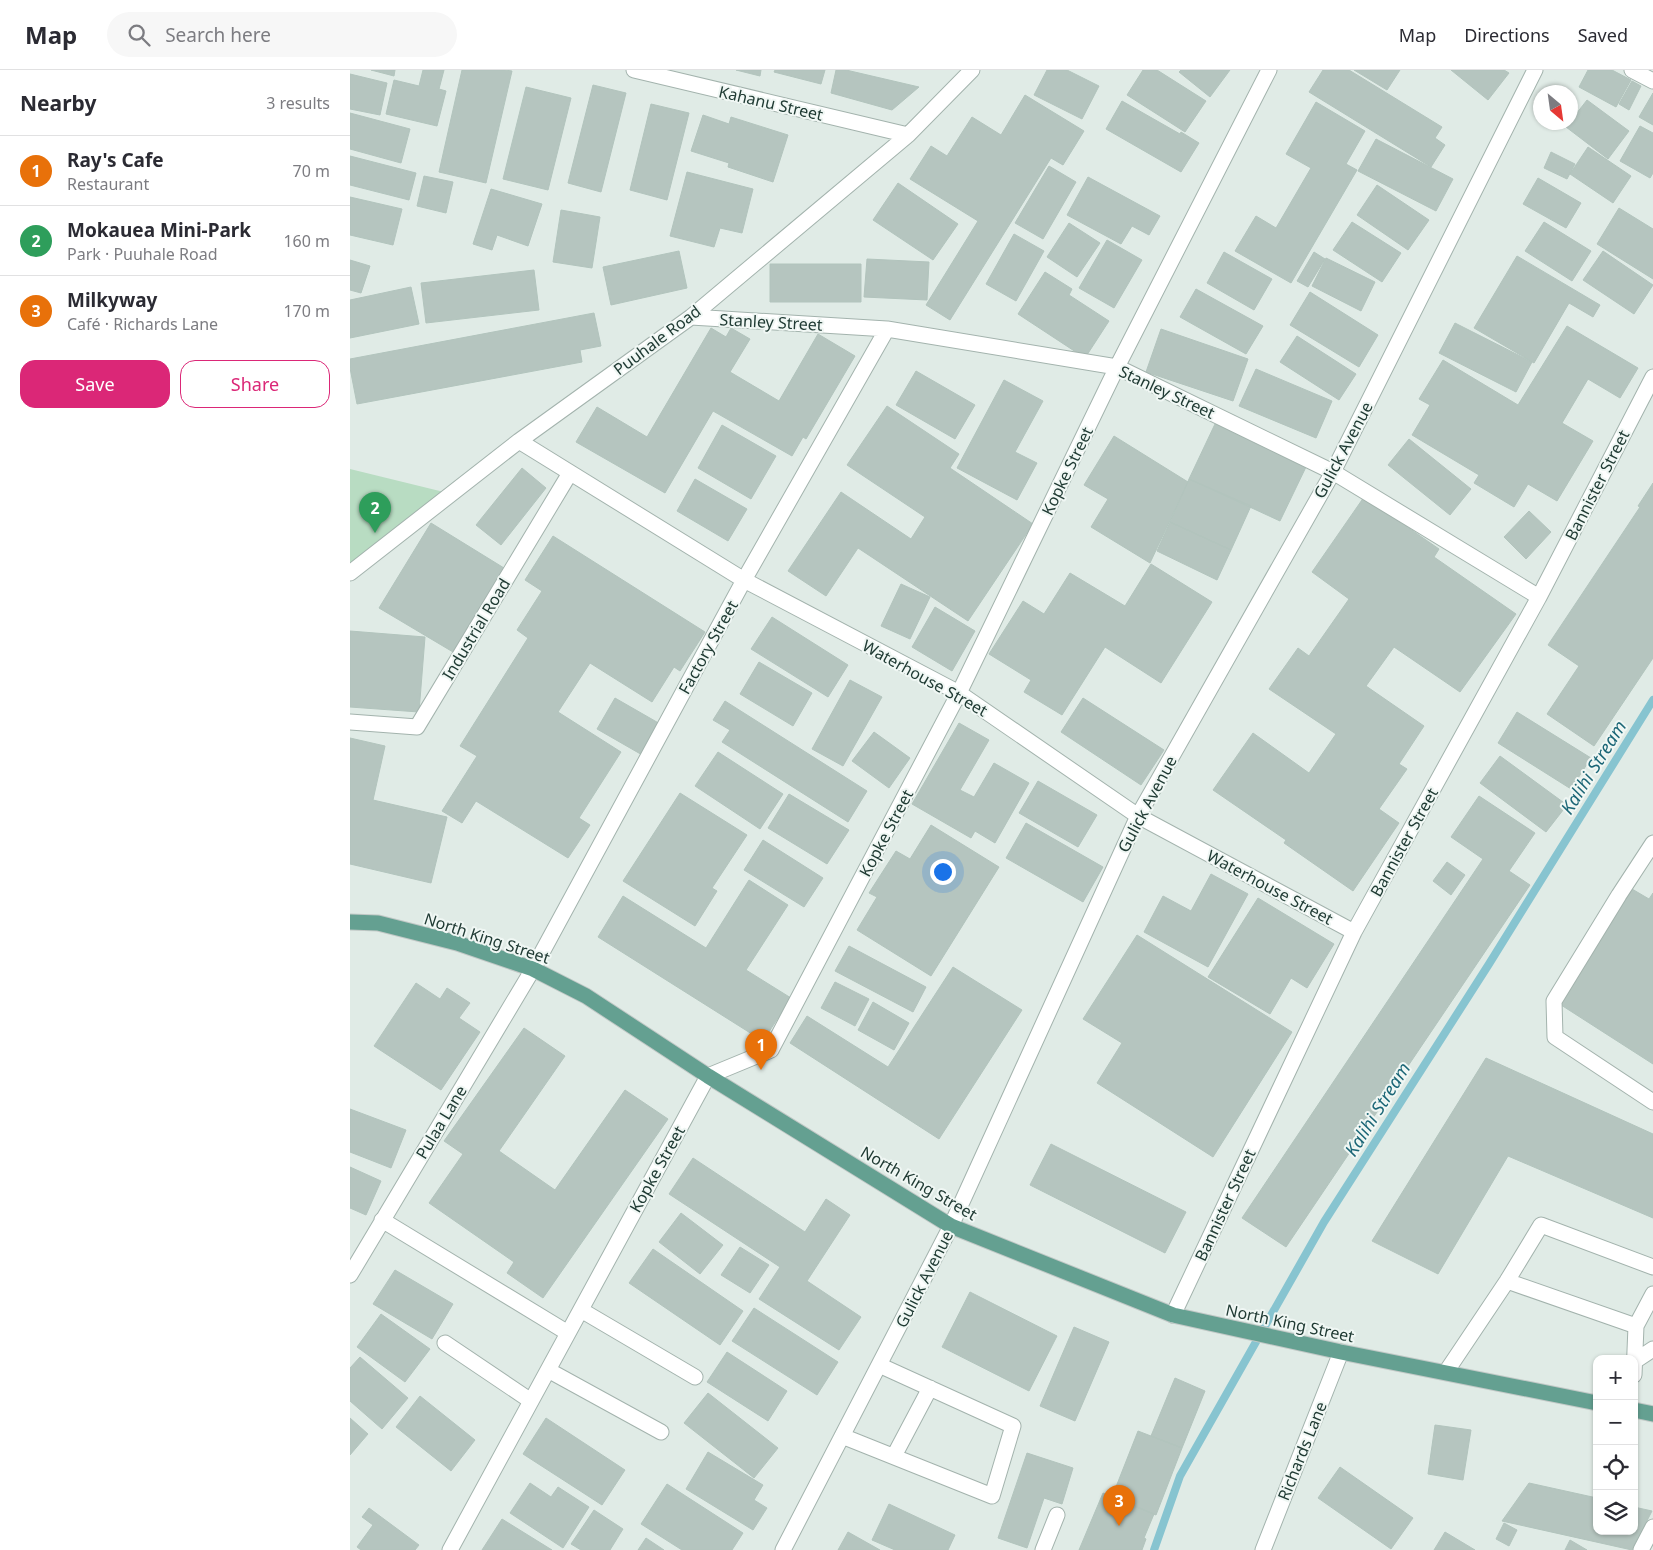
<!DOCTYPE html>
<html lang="en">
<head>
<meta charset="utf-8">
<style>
	:root { --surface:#fff; --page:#f7f7f7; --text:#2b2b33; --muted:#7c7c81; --line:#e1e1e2; --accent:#db2777 }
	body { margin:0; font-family:"Noto Sans",sans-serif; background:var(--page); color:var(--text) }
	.controls { position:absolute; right:15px; bottom:15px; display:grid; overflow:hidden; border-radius:10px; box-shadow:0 1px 4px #0004 }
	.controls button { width:45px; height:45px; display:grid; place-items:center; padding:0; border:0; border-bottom:1px solid var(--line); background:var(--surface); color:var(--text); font:25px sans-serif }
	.compass { position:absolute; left:1183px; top:15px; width:45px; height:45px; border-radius:50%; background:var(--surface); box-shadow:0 1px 4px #0004; rotate:151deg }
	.you { position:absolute; left:592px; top:801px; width:18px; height:18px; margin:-12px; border:4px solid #fff; border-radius:50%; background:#1a73e8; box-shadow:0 0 0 8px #1a73e833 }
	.badge { display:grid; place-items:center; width:32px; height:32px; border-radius:50%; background:var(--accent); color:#fff; font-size:16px; font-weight:700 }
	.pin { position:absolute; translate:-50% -41px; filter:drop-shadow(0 1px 2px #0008) }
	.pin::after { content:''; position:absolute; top:26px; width:18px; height:15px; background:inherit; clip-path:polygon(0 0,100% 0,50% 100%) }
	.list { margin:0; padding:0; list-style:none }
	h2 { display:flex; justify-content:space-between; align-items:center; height:65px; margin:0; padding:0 20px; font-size:21px }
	h2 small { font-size:16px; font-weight:400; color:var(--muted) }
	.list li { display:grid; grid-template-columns:32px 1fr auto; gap:15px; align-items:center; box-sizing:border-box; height:70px; padding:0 20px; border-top:1px solid var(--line) }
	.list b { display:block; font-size:19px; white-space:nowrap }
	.list p { margin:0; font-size:16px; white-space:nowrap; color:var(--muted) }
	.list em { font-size:16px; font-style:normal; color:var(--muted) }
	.actions { display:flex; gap:10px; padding:15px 20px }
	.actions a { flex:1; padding:11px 0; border:1px solid var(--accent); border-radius:15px; text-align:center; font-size:18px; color:var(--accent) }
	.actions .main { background:var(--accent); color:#fff }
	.icon { flex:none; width:28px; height:28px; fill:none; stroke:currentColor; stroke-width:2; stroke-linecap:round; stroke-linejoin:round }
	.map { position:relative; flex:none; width:1303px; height:1480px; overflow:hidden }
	header { display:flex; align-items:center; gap:30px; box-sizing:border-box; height:70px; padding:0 25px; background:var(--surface); border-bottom:1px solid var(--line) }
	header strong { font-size:24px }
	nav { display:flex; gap:28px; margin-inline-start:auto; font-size:18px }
	.search { width:350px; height:45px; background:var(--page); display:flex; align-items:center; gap:12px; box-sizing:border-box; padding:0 18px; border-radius:28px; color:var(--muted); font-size:19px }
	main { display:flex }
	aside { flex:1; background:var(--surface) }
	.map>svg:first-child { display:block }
	.green { fill:#b8dcc2 }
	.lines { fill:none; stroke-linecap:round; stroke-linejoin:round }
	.stream { stroke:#87c4d0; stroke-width:8 }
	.building { fill:#b5c5bf; stroke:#b2c4bd }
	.minor-casing { stroke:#a3b3ad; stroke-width:17 }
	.major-casing { stroke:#c1c8c6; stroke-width:17 }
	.minor { stroke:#fff; stroke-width:15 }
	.major { stroke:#64a091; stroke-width:15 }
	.labels { text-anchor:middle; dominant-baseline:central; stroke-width:4; stroke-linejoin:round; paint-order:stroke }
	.street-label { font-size:16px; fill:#203b34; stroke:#f0f7f4 }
	.water-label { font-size:18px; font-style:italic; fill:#1b6676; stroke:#f0f7f4 }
</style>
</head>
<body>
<header>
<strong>Map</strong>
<div class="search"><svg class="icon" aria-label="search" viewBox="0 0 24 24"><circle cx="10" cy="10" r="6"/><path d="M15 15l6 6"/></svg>Search here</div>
<nav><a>Map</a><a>Directions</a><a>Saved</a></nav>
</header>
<main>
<aside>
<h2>Nearby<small>3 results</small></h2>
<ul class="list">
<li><span class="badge" style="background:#e8710a">1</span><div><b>Ray's Cafe</b><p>Restaurant</p></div><em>70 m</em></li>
<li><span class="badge" style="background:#2e9e5b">2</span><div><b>Mokauea Mini-Park</b><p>Park · Puuhale Road</p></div><em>160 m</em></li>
<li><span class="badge" style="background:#e8710a">3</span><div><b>Milkyway</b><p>Café · Richards Lane</p></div><em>170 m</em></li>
</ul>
<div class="actions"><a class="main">Save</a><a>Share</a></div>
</aside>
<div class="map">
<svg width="1303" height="1480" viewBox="0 0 1303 1480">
	<rect width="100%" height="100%" fill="#e0ebe6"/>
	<path class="green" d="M0,399L102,424L0,503Z"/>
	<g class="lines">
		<path class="stream" d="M804,1480L830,1406L974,1152L1139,894L1303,630"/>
	</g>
	<path class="building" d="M21,0H45L44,6Z
		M73,0H94L89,19L96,21L87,56L36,44L44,10L69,16Z
		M112,0H155L162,1L136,113L89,102Z
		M386,0H411L410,6Z
		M425,0H475L471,14L424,2Z
		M486,0H496L569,17L542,40L481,23Z
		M697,0H717L749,16L732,49L684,25Z
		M793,0H807L856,31L835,62L777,25Z
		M831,0H880L860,27L829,2Z
		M973,0H999L1092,57L1085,68L1095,75L1081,97L959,22Z
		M1004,0H1050L1037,20Z
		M1101,0H1154L1159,3L1138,30Z
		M1238,0H1262L1281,10L1266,37L1229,17Z
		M0,4L37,13L30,45L0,39Z
		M1282,11L1291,16L1279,40L1269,34Z
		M243,15L276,23L251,122L218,113Z
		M176,17L221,28L198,120L153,109Z
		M1303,23V55L1289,47Z
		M675,25L734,61L713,95L701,88L600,250L576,235L628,151L560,109L581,76L597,86L622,47L651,65Z
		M1237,30L1279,61L1258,89L1216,57Z
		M772,31L830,64L831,62L849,73L831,102L756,59Z
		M966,32L1015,61L996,94L1007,100L941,213L885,181L906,146L926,158L961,98L936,84Z
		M301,34L339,43L317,130L280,120Z
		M0,43L60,59L51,93L0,79Z
		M353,45L379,54L381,47L438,65L423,112L378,97L379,93L341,81Z
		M1290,56L1303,63V103L1300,108L1270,91Z
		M1026,69L1103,109L1086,141L1008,101Z
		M1238,77L1281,106L1263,133L1220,104Z
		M1201,82L1225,94L1217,109L1194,98Z
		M0,86L66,103L59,130L0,115Z
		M699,96L726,112L693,169L665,153Z
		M337,102L403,119L392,163L370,158L364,177L320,166Z
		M74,106L103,112L96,143L67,136Z
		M738,107L810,146L799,165L782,156L771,174L717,145Z
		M1188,108L1231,133L1216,158L1173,134Z
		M548,113L608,154L583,190L523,150Z
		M1027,115L1079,150L1058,180L1007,145Z
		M141,119L192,134L178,176L147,165L142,180L123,174Z
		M0,127L52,139L43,175L0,165Z
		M1269,138L1303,159V209L1247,174Z
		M211,140L250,147L242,198L203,192Z
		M1002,152L1051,183L1032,212L983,180Z
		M1194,152L1241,181L1222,211L1175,181Z
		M719,153L750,173L727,207L697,187Z
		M664,164L694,181L666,231L636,214Z
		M757,170L792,190L764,238L729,218Z
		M329,181L337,218L261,235L253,197Z
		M1253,181L1303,215L1284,244L1233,210Z
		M874,182L922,209L904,240L857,213Z
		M964,182L975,189L958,217L947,211Z
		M1167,186L1250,235L1243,247L1219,233L1184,293L1124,258Z
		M976,188L1025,212L1011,241L962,216Z
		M517,189L579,192L577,230L514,227Z
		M0,190L20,196L11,223L0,220Z
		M420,194H511V232H420Z
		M184,200L189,240L76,253L71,213Z
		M695,202L722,219L719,225L759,251L735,288L668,244Z
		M61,217L69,254L0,268V230Z
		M846,219L913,256L896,284L830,247Z
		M960,222L1028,265L1009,297L940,255Z
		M244,243L251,276L230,280L232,292L7,334L0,298V289Z
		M1105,253L1182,292L1166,322L1089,283Z
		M1217,256L1288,298L1270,328L1238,309L1212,353L1243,371L1207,431L1178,414L1164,437L1124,413L1129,405L1062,365L1080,335L1069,329L1093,290L1168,335Z
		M361,258L376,267L381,258L400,269L380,302L429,331L468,264L505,286L456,369L453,367L442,386L363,341L315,423L226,372L247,337L297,367Z
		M811,259L898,289L883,331L796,302Z
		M947,266L1006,304L989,330L930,292Z
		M906,299L982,331L966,368L889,336Z
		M566,301L625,335L605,369L546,335Z
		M654,310L693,331L665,382L687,393L667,430L607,398Z
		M537,336L609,384L600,398L683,454L618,551L508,478L476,526L438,501L491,422L561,469L575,447L497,395Z
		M865,354L956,397L930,451L839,409Z
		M372,355L426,386L401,429L348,398Z
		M764,366L838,412L800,493L741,457L758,429L734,415Z
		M1059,369L1121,419L1100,445L1038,395Z
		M172,398L196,418L151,475L126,455Z
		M345,409L397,439L378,471L327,441Z
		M839,409L901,436L881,480L820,452Z
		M1303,413V588L1244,676L1197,644L1229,596L1198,575L1290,437L1288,436Z
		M1014,427L1089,479L1084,487L1166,544L1110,622L1044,577L1016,616L1074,656L1049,694L1057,699L1029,739L1049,753L1003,821L934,773L936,770L863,720L903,663L959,703L986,664L919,619L948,578L959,586L999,529L962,502Z
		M1179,441L1201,462L1176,489L1154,467Z
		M820,452L881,480L867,510L807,481Z
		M81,453L154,498L103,582L29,538Z
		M203,466L355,562L330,601L324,597L302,632L240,593L208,642L271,682L229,748L240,755L218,788L126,731L112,753L92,741L127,686L110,676L178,568L167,560L192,521L175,510Z
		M801,494L862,532L811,613L755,577L712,645L674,622L681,610L639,584L673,531L694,544L720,503L775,536Z
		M551,514L580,527L560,569L531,556Z
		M585,537L625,561L602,601L562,577Z
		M422,547L498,595L478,627L401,579Z
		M0,561L75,567L69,642L0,637Z
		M409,592L462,623L443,656L390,624Z
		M500,610L532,627L493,696L462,679Z
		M265,628L312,655L294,686L247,659Z
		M733,628L814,680L791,715L711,662Z
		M375,631L517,721L498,752L372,672L380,660L363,650Z
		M1167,642L1241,688L1221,719L1148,673Z
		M609,653L639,670L610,720L624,727L644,693L679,713L645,773L625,761L621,768L562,734Z
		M524,662L560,688L539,718L502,691Z
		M0,668L35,676L23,730L97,747L81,813L0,794Z
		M368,682L433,724L410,759L345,716Z
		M1150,686L1217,735L1196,762L1130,713Z
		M688,711L747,745L728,777L669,743Z
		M330,723L397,765L362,818L367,821L345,856L273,811Z
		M439,724L499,760L477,794L418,758Z
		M1129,726L1185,763L1159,801L1180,815L936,1177L892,1148L1133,789L1101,767Z
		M676,753L753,797L733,832L656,788Z
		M581,755L649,797L581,906L507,860L527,827L519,823L546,781L560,789Z
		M413,770L473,808L454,837L394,800Z
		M1097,792L1115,805L1101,825L1083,811Z
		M861,804L898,824L858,897L794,862L813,826L841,841Z
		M399,810L438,835L396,900L441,928L413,971L248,867L273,826L356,878Z
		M1282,819L1299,829L1303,823V994L1208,933Z
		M908,828L984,874L957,918L941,908L920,944L858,907Z
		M787,865L942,962L863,1087L747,1013L772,973L733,949Z
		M499,876L576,917L563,942L485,901Z
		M603,897L672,940L589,1069L440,973L457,946L538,997Z
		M485,912L519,929L505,956L471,938Z
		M66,913L90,929L97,918L120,933L109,948L130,962L91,1020L24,976Z
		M523,932L559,953L544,980L508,960Z
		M174,958L215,986L149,1081L205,1120L275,1020L318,1049L193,1228L157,1203L164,1192L79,1133L113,1084L94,1071Z
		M1136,988L1303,1064V1148L1158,1086L1088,1204L1022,1171Z
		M0,1039L56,1060L41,1098L0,1082Z
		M701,1074L836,1142L815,1183L680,1115Z
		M343,1088L455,1162L476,1129L500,1145L457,1211L511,1247L489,1280L409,1229L430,1197L319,1124Z
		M0,1097L31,1111L16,1145L0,1138Z
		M331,1143L373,1175L350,1204L309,1172Z
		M390,1177L419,1195L400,1223L371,1205Z
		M303,1179L393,1241L370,1275L279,1213Z
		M45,1200L103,1234L82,1269L23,1234Z
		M620,1222L707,1266L679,1321L592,1277Z
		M404,1238L488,1292L467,1325L382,1271Z
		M31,1244L80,1279L55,1312L7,1277Z
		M724,1257L759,1272L725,1351L690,1336Z
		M377,1282L437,1321L418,1351L357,1312Z
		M10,1287L58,1328L32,1359L0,1331V1298Z
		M825,1308L855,1321L832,1378L801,1366Z
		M358,1323L428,1378L404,1408L334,1353Z
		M70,1326L125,1370L101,1401L46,1357Z
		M0,1348L18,1364L0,1385Z
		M196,1348L275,1400L252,1435L173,1384Z
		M1085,1355L1121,1360L1113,1410L1078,1404Z
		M788,1361L832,1378L806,1445L762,1427Z
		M358,1382L413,1415L404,1430L417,1438L403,1460L336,1419Z
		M677,1383L723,1398L712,1434L694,1428L677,1478L648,1468Z
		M990,1397L1063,1448L1041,1479L968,1428Z
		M180,1413L201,1427L208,1417L239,1437L213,1478L160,1443Z
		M1179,1413L1247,1428V1461H1284V1437L1302,1441L1282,1480L1152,1451Z
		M317,1414L393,1463L382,1480H332L291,1454Z
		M753,1423L804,1444L794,1468L796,1469L792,1480H729Z
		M539,1434L605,1465L598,1480H545L522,1470Z
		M19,1438L69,1475L65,1480H11L7,1477L23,1455L12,1447Z
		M244,1440L273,1459L260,1480H231L221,1474Z
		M152,1449L202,1480H132Z
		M1154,1453L1167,1460L1159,1476L1146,1469Z
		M498,1462L530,1480H488Z
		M1095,1462L1125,1480H1084Z
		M296,1468L314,1480H288Z
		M1220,1470L1237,1480H1215Z"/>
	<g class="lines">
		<defs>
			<path id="minor" d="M284,0L558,65
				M1282,0L1303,11
				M341,247L537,259L767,297L983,402L1189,527
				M169,371L394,510L609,623L788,746L1004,862
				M0,503L169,371L341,247L558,65L622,0
				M0,652L67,657L220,403
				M1303,773L1269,825L1204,931L1205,967L1303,1032
				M32,1150L218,1263
				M0,1205L183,899L394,510L537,259
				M1157,1211L1286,1256
				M231,1240L345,1307
				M823,1245L1004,862L1189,527L1303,307
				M95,1273L181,1331
				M1285,1291L1303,1279
				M198,1300L311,1362
				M1096,1302L1157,1211L1191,1155L1303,1197
				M1284,1305L1286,1256L1303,1224
				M492,1366L642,1426L663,1356L529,1295
				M544,1386L580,1318
				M100,1480L358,1006L421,980L609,623L767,297L919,0
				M433,1480L601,1156L788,746L983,402L1185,0
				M693,1480L707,1445
				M913,1480L991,1282
				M1291,1480L1303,1457"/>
			<path id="major" d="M0,852L28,853L107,873L183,899L236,926L358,1006L601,1156L823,1245L991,1282L1247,1333
				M1284,1340L1303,1344"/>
		</defs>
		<use href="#minor" class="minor-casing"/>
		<use href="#major" class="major-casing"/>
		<use href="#minor" class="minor"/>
		<use href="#major" class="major"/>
	</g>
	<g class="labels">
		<g class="street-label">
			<text transform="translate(421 33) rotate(13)">Kahanu Street</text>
			<text transform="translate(421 252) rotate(3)">Stanley Street</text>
			<text transform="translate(307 270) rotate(-37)">Puuhale Road</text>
			<text transform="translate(817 322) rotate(25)">Stanley Street</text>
			<text transform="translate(993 380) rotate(-62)">Gulick Avenue</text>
			<text transform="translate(717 401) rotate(-64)">Kopke Street</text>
			<text transform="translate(1247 415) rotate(-63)">Bannister Street</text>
			<text transform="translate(126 559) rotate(-59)">Industrial Road</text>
			<text transform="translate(358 577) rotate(-61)">Factory Street</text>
			<text transform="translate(575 608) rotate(29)">Waterhouse Street</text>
			<text transform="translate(797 734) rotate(-62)">Gulick Avenue</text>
			<text transform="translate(536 763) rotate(-62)">Kopke Street</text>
			<text transform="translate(1054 772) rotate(-61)">Bannister Street</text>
			<text transform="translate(920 817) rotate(28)">Waterhouse Street</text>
			<text transform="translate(137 868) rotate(18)">North King Street</text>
			<text transform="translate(91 1052) rotate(-59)">Pulaa Lane</text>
			<text transform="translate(307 1099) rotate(-61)">Kopke Street</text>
			<text transform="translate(569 1113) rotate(30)">North King Street</text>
			<text transform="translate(875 1135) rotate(-65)">Bannister Street</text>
			<text transform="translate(574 1209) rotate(-63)">Gulick Avenue</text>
			<text transform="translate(940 1253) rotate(12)">North King Street</text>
			<text transform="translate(952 1381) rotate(-68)">Richards Lane</text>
		</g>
		<g class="water-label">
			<text transform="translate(1243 697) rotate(-58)">Kalihi Stream</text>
			<text transform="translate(1027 1039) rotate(-58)">Kalihi Stream</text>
		</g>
	</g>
</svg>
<div class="controls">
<button>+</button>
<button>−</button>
<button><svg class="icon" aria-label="locate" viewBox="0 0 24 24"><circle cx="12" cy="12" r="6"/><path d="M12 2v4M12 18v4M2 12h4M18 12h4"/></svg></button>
<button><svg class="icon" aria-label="layers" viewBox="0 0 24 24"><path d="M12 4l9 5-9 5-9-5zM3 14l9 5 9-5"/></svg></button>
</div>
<svg class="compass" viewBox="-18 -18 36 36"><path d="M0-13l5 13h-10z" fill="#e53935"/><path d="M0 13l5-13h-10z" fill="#7c7c81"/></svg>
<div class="you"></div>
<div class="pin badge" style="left:411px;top:1000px;background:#e8710a">1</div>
<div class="pin badge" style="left:25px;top:463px;background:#2e9e5b">2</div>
<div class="pin badge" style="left:769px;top:1456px;background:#e8710a">3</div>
</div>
</main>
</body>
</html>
